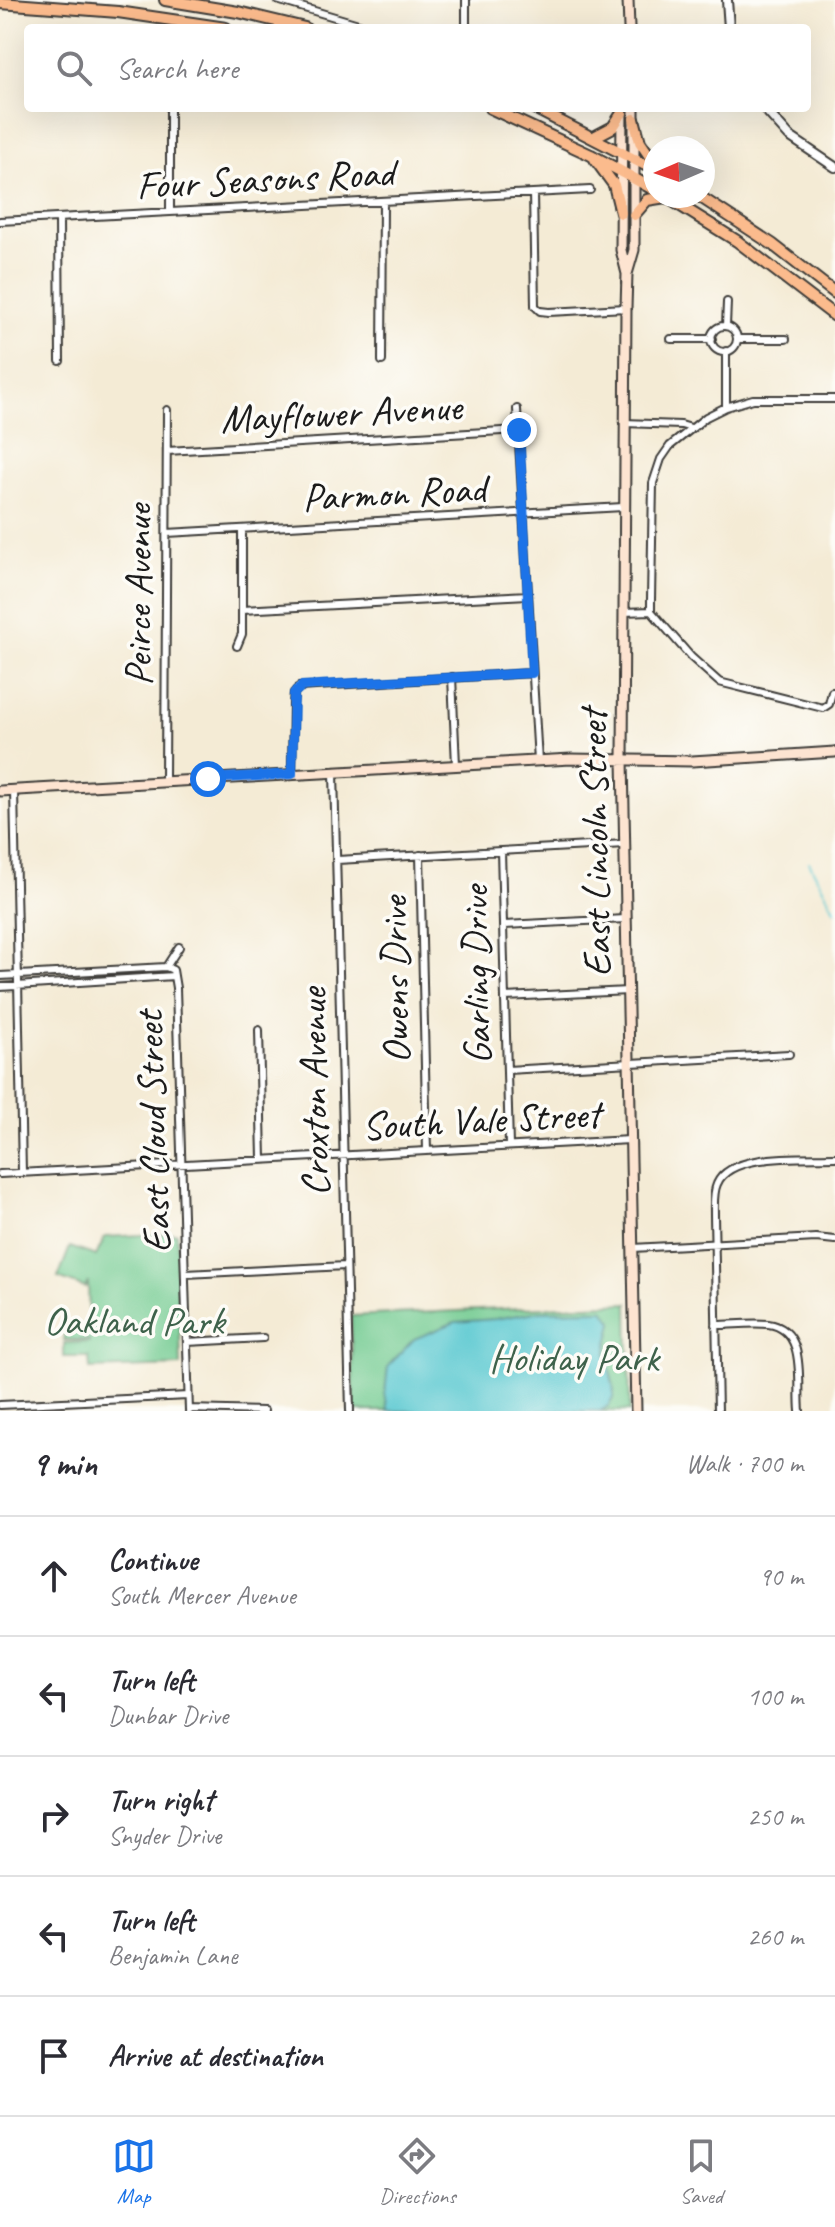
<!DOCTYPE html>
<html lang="en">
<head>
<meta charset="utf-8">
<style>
	:root { --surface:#fff; --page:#f2f2f3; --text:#2b2b33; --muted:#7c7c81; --line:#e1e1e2; --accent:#1a73e8 }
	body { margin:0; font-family:Caveat,sans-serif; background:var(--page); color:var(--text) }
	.compass { position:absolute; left:643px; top:136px; width:72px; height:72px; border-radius:50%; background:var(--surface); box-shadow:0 8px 32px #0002; rotate:268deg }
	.stop { position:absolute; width:24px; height:24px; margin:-18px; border:6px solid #1a73e8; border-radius:50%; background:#fff }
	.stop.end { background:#1a73e8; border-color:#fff; box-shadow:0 2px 8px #0008 }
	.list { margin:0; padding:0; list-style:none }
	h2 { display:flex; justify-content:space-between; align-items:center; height:104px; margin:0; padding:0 32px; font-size:34px }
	h2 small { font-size:26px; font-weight:400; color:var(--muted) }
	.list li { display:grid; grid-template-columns:52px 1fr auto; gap:24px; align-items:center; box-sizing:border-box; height:120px; padding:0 32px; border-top:2px solid var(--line) }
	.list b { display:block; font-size:30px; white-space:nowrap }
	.list p { margin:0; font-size:26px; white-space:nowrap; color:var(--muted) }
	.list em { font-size:26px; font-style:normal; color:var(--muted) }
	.icon { flex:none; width:44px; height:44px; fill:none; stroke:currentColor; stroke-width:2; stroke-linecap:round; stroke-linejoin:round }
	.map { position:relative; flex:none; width:835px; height:1411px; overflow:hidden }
	.search { position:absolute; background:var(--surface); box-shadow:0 8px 32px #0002; left:24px; right:24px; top:24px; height:88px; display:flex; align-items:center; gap:20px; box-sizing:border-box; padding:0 28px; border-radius:8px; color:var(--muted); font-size:30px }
	.sheet { height:704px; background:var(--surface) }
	nav { display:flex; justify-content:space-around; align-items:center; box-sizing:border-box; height:112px; border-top:2px solid var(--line); background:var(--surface); font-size:22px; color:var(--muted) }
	nav a { display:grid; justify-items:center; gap:4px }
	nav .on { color:var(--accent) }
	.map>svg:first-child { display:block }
	.green { fill:#72cb91; stroke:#477456; stroke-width:2 }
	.water { fill:#5cc9d1; stroke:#3c7276; stroke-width:2 }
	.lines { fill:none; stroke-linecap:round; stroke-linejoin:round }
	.stream { stroke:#5cc9d1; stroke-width:2 }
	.minor-casing { stroke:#3c3b38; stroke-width:10 }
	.tertiary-casing { stroke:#3c3b38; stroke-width:12 }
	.secondary-casing { stroke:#3c3b38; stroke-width:13 }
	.trunk-casing { stroke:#3c3b38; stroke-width:14 }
	.minor { stroke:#fff; stroke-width:6 }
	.tertiary { stroke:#fff; stroke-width:8 }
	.secondary { stroke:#fde4d1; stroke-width:9 }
	.trunk { stroke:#fbbb8d; stroke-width:10 }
	.route { stroke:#1a73e8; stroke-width:10 }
	.labels { text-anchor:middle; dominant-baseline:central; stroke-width:7; stroke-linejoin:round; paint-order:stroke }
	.street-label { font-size:40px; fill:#1c1c1c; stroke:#fdfcf7 }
	.park-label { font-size:40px; fill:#3e624b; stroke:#fdfcf7 }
</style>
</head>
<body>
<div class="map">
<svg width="835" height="1411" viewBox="0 0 835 1411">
	<rect width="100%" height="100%" fill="#fdfcf7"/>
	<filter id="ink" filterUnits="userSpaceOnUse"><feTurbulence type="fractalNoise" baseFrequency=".0125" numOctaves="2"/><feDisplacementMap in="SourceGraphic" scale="16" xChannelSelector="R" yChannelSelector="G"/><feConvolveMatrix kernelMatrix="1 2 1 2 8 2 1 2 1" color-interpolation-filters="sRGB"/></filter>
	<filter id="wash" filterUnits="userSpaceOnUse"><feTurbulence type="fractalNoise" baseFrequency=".006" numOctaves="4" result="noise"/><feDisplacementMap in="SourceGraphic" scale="32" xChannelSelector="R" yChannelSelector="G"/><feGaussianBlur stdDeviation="1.8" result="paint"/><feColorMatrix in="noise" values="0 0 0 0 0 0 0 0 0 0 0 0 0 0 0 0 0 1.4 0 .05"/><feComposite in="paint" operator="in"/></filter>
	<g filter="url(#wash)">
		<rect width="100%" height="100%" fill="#f4ebd5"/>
		<path class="green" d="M177,1233L181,1366L90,1369L89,1357H64V1343L89,1342V1340H64L63,1327L89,1325L88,1282L85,1288L58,1278L70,1247L96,1256L105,1237Z
			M628,1303L630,1411H354L351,1316Z"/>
		<path class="water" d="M597,1310H604L613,1321C612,1332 607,1342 607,1353C606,1373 627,1399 600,1411H388L385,1393L388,1366L414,1339L455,1322L495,1319L541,1311Z"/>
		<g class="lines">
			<path class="stream" d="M809,862L835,911"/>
		</g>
	</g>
	<g filter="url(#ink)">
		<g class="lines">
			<defs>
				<path id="minor" d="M277,0L372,28
					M466,28V0
					M533,193L535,306L540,311L549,312L626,308
					M170,212V108
					M59,218L60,361
					M0,221L590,190
					M726,326L727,302
					M711 339a13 13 0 1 1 26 0a13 13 0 1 1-26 0Z
					M671,339H712
					M737,339H786
					M726,351V407
					M382,361L383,201
					M835,399H753L726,407L706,417L670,446L661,459L653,483L651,600V611L691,657L719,682L823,708L829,704L832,692H835
					M517,409L538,761
					M624,423L681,425L691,428
					M167,451L519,430
					M167,533L623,507
					M242,610L528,595
					M623,612L651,611
					M237,646L242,634V529
					M452,677L456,765
					M334,772L350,1411
					M292,774L293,704L294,693L299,687L532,673
					M165,781L167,410
					M14,790L22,1172
					M501,851L509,1146
					M420,855L427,1151
					M337,860L625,844
					M504,925L626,919
					M166,967L173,970L176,988L189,1411
					M166,967L179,947
					M0,976L166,967
					M0,987L174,976
					M505,997L628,991
					M259,1030L262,1159
					M507,1070L789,1054
					M0,1174L630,1140
					M633,1248L816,1238L835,1240
					M186,1274L346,1266
					M716,1325C733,1325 751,1322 768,1324C808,1329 797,1383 800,1411
					M187,1342L263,1338
					M0,1405L188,1396
					M189,1409L264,1411
					M718,1411L714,1215C714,1205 713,1193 717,1184C730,1152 805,1158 835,1157"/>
				<path id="tertiary" d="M727,0L729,28
					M764,108L789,136L835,167"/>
				<path id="secondary" d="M628,0L629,28
					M622,108L621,250L627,274
					M634,108V250L627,274L626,308L623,759L636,1411
					M0,791L571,759L692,761L835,752"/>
				<path id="trunk" d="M165,0L238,12L305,28
					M0,3L118,12L226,28
					M490,108L591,155L655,190
					M534,108L655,170
					M634,119L640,142L655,164
					M594,137L613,127L622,113
					M595,159L614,185L621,213
					M665,196L737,241L835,316
					M699,196L772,244L835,293
					M634,215L647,200L666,197"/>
			</defs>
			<use href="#minor" class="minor-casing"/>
			<use href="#tertiary" class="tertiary-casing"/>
			<use href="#secondary" class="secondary-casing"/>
			<use href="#trunk" class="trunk-casing"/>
			<use href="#minor" class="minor"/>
			<use href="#tertiary" class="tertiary"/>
			<use href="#secondary" class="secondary"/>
			<use href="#trunk" class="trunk"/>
		</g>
	</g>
	<g class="lines" filter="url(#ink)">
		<path class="route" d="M208,779L292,774L294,693L302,686L532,673L519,430"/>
	</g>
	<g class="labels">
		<g class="street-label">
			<text transform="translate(265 179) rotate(-3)">Four Seasons Road</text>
			<text transform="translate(341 413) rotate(-3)">Mayflower Avenue</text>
			<text transform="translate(394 493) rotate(-3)">Parmon Road</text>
			<text transform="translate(138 595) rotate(-90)">Peirce Avenue</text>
			<text transform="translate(595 843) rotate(-91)">East Lincoln Street</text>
			<text transform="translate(476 975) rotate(-91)">Garling Drive</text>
			<text transform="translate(395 980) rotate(-91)">Owens Drive</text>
			<text transform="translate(314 1092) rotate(-91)">Croxton Avenue</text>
			<text transform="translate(481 1120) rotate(-3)">South Vale Street</text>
			<text transform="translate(153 1132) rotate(-92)">East Cloud Street</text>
		</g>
		<g class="park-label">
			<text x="134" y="1321">Oakland Park</text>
			<text x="574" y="1358">Holiday Park</text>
		</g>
	</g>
</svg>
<svg class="compass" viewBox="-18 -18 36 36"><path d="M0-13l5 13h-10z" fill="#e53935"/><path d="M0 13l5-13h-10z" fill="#7c7c81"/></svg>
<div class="stop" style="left:208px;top:779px"></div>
<div class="stop end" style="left:519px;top:430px"></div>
<div class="search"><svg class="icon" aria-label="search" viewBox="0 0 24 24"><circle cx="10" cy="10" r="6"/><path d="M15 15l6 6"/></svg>Search here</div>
</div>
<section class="sheet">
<h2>9 min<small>Walk · 700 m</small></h2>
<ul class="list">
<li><svg class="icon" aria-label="ahead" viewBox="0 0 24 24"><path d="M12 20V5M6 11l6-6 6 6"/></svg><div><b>Continue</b><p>South Mercer Avenue</p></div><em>90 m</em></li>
<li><svg class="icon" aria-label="left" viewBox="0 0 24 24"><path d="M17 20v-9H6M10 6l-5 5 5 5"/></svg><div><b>Turn left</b><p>Dunbar Drive</p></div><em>100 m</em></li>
<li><svg class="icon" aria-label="right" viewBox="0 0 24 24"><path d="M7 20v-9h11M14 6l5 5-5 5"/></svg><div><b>Turn right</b><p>Snyder Drive</p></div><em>250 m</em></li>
<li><svg class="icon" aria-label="left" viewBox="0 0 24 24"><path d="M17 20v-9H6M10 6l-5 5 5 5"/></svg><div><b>Turn left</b><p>Benjamin Lane</p></div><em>260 m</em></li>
<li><svg class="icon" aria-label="arrive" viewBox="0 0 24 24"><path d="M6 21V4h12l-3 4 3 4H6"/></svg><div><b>Arrive at destination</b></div></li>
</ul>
</section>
<nav>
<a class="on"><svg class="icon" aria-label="map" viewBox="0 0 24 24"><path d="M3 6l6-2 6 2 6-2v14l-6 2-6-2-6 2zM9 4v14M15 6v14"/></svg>Map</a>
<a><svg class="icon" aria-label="directions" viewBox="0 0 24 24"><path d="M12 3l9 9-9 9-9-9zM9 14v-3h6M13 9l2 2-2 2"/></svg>Directions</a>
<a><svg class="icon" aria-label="saved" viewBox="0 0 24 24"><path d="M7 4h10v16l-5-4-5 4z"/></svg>Saved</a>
</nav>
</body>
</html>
